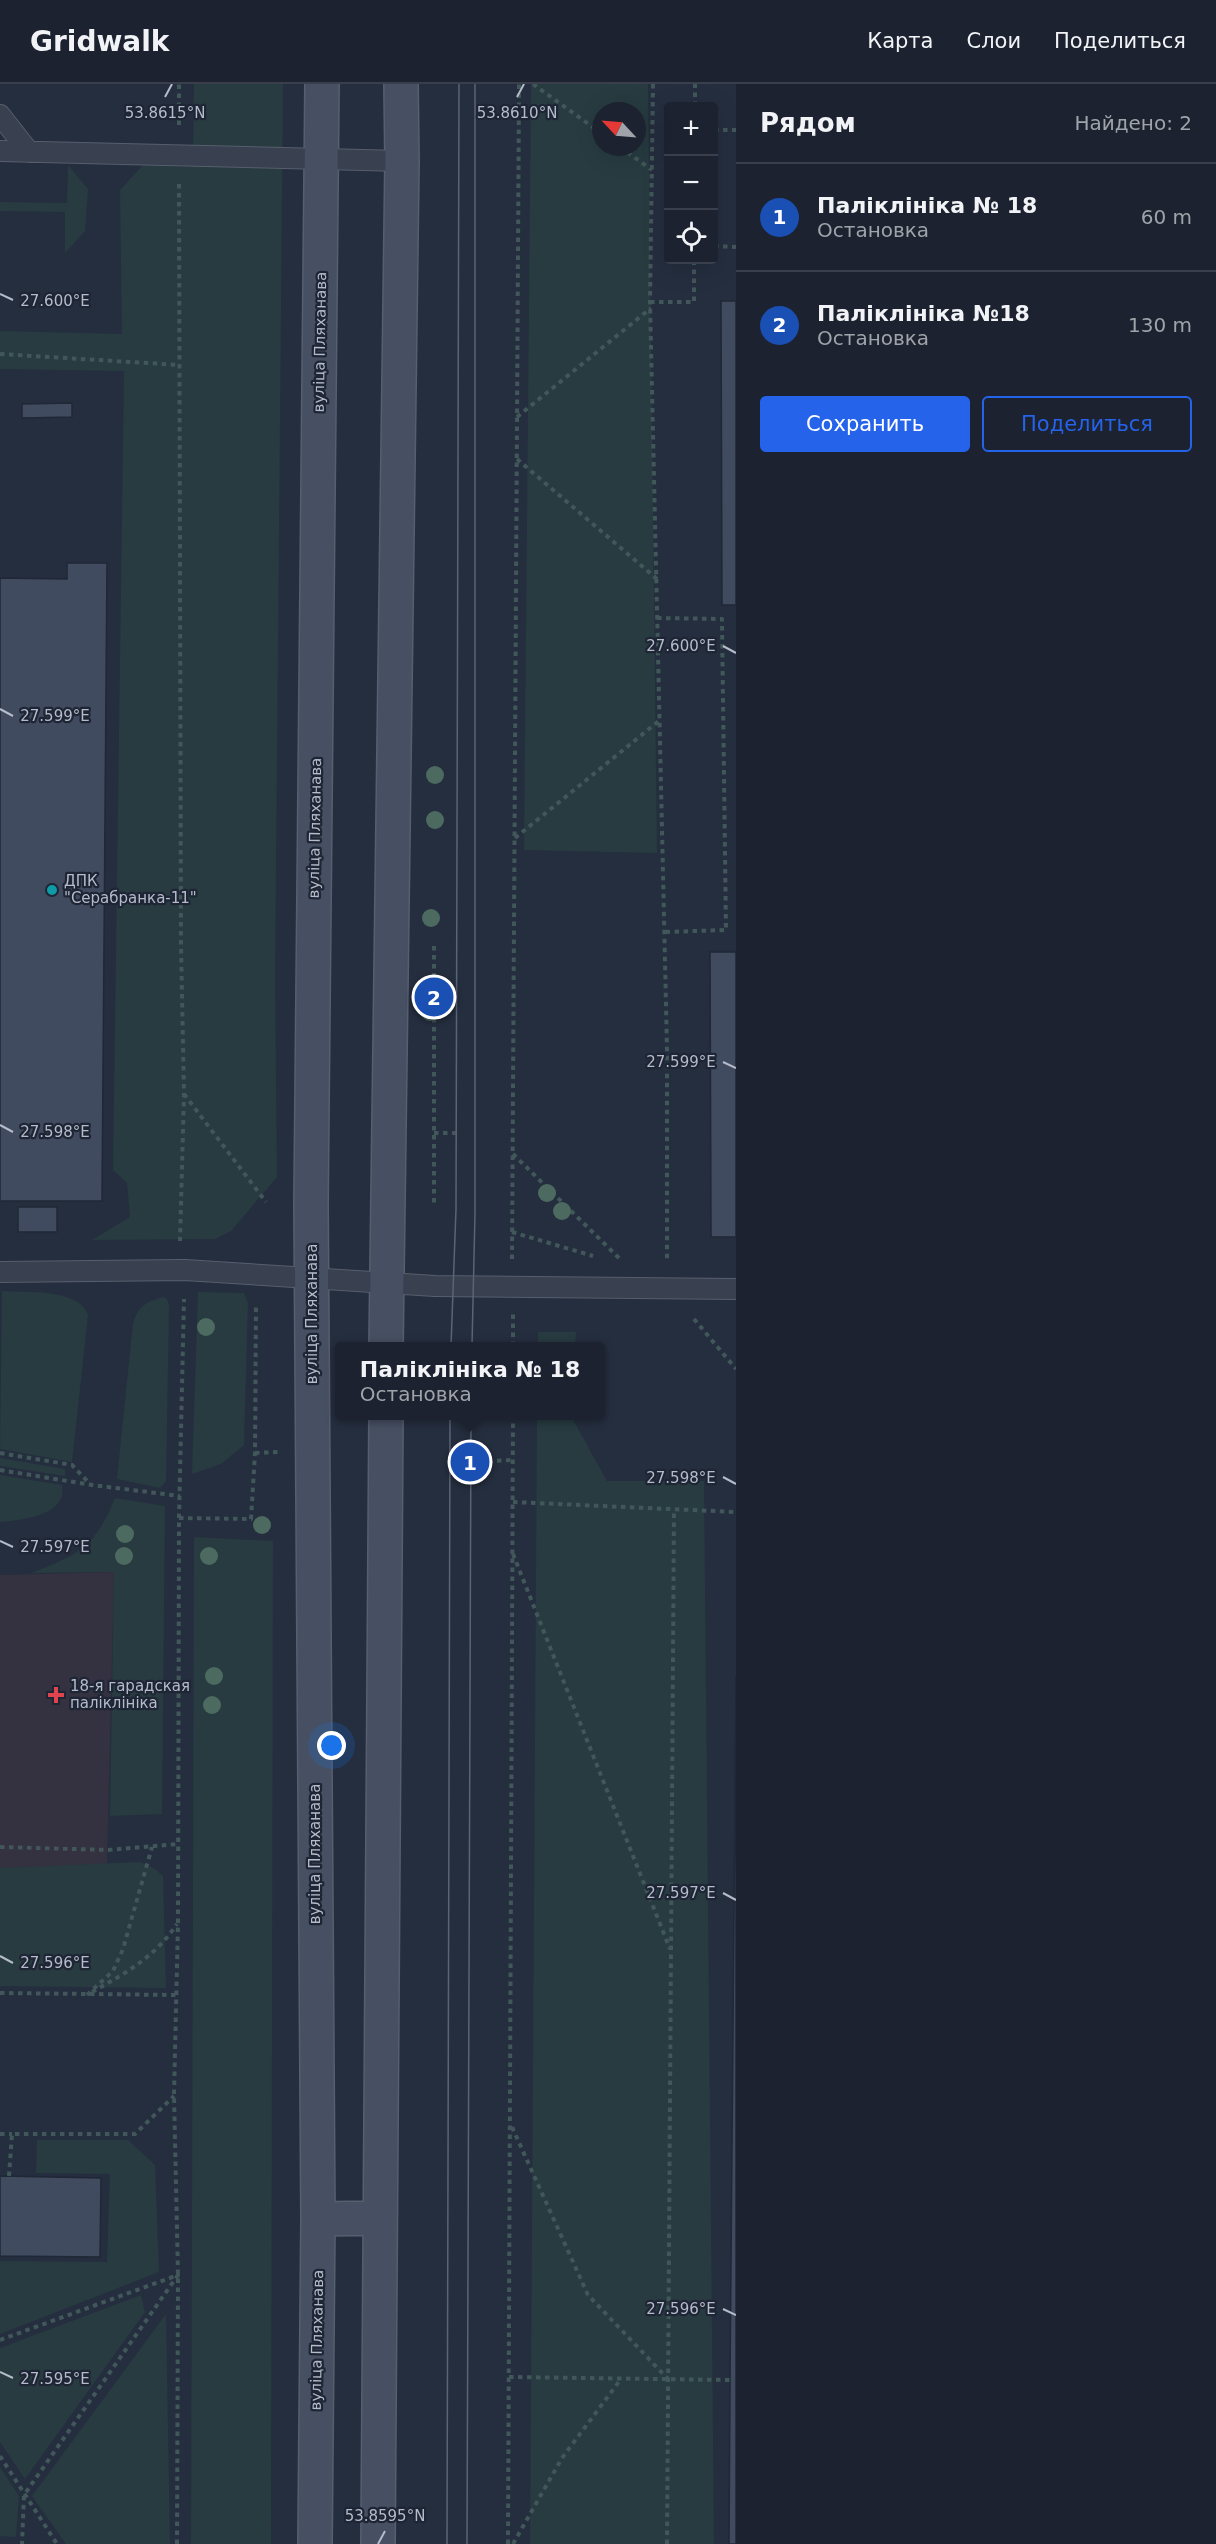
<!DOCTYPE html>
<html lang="ru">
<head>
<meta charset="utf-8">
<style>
	:root { --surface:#1c222f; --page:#252a37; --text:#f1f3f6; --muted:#a0a4aa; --line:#3a3f4b; --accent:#2563eb }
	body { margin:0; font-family:"DejaVu Sans",sans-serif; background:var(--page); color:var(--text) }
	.controls { position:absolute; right:18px; top:18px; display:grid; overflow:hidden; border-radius:6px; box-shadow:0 6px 24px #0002 }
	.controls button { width:54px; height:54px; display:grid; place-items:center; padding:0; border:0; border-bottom:2px solid var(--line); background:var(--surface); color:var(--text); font:30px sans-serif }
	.compass { position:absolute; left:592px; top:18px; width:54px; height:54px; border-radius:50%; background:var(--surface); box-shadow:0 6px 24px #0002; rotate:296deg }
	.you { position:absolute; left:332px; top:1662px; width:21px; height:21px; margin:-15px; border:4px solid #fff; border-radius:50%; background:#1a73e8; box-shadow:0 0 0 9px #1a73e833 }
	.badge { display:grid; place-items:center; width:39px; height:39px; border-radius:50%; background:var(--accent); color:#fff; font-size:20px; font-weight:700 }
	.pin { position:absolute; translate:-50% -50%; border:3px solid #fff; box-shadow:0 2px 6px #0006 }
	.popup { position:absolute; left:335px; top:1258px; width:270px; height:78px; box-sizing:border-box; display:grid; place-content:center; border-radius:6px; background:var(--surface); filter:drop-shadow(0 2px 4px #0005); font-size:20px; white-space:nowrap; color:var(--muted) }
	.popup b { font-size:22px; color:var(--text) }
	.popup::after { content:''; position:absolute; left:50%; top:100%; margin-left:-12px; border:12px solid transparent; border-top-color:var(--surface) }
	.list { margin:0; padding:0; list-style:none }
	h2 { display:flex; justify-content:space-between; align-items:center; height:78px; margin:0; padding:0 24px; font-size:26px }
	h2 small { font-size:20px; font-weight:400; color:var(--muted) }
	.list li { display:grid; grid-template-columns:39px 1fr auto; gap:18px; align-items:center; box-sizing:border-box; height:108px; padding:0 24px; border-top:2px solid var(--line) }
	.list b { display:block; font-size:22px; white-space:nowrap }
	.list p { margin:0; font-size:20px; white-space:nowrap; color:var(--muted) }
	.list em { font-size:20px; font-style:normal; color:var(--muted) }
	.actions { display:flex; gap:12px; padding:18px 24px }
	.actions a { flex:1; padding:14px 0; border:2px solid var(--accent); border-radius:6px; text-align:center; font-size:21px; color:var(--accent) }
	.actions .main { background:var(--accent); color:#fff }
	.icon { flex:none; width:33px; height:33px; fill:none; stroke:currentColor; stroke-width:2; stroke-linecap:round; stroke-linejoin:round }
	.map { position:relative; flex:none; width:736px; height:2460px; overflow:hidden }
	header { display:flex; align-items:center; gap:36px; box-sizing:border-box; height:84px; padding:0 30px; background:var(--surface); border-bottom:2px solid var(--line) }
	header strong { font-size:28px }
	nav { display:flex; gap:33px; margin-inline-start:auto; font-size:21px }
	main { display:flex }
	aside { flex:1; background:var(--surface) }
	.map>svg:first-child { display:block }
	.medical { fill:#343140 }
	.green { fill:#273b40; fill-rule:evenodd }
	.building { fill:#404b5f; stroke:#202736; stroke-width:1.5 }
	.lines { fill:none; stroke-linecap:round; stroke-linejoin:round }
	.service-casing { stroke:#575e6d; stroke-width:22 }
	.secondary-casing { stroke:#575e6d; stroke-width:36 }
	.path { stroke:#42575a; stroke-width:4; stroke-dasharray:4.5 4.5; stroke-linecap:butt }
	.service { stroke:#39404f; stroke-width:20 }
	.secondary { stroke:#474f62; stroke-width:33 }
	.tram { stroke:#5b6476; stroke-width:1.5 }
	.tree { fill:#4c6a5f }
	.ticks { fill:none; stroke:#b5bbca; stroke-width:2 }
	.culture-dot { fill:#0f9aa8; stroke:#1e2534; stroke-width:2 }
	.health-dot { fill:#e0444e; stroke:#1e2534; stroke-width:2 }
	.labels { text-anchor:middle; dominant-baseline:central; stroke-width:4.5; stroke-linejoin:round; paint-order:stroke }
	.street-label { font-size:15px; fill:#b5bbca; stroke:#1e2534 }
	.poi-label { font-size:15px; fill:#b5bbca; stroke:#1e2534; text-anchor:start }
	.ticks-label { font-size:15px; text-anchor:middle; fill:#b5bbca; stroke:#1e2534; stroke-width:4.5; stroke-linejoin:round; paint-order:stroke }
</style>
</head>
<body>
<header>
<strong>Gridwalk</strong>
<nav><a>Карта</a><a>Слои</a><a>Поделиться</a></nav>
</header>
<main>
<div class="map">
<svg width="736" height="2460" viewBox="0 0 736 2460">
	<rect width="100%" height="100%" fill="#252e3f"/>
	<path class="medical" d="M114,1488L107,1780L0,1880V1491Z"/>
	<path class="green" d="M194,0H283L275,894L277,1093L231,1147L215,1155L92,1156L130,1133L127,1099L113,1086L124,287L0,285V247L122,250L120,106L143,81L193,83Z
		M531,0H648L657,769L524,766ZM601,27H637V63H601Z
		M68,81L88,105L85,147L65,169V128L0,127V118L67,119Z
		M2,1207C27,1209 79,1204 88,1231L72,1378L0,1365Z
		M198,1208L244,1209L248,1219L244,1361L221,1380L192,1390Z
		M163,1213L167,1215L169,1222L166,1397L160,1404L117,1395L133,1239C140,1220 145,1219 163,1213Z
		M538,1248H576L575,1262H538Z
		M537,1332H571L607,1397H704L714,2460H530Z
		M0,1374L65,1385V1392L0,1382Z
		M0,1391L62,1401C68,1432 21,1436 0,1438Z
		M115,1414L165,1422L162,1730L110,1732L114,1488L31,1489C80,1470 95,1463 115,1414Z
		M194,1453L273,1457L271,2460H191Z
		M140,1778L155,1785L163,1792L166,1904L0,1902V1784Z
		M37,2056H128L155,2081L159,2188L0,2250V2177L107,2178L110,2090L36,2089Z
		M141,2211L145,2228L25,2395L0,2358V2264Z
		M166,2230L170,2460H66L32,2412Z
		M0,2383L19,2412L16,2453L0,2452Z"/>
	<path class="building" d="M721,217H736V521H722Z
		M72,319V333L22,334V320Z
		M67,479H107L102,1117H0V494L67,495Z
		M710,868H736V1153H711Z
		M18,1123H57V1148H18Z
		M736,1592V2460H729L730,2296Z
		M0,2092L101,2094L100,2173L0,2172Z"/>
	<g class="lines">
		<defs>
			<path id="service" d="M0,31L29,68
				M0,67L402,77
				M0,1188L185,1186L435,1202L736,1205"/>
			<path id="secondary" d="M386,1262L402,77L401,0
				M318,2135L380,2134
				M315,2460L318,2135L311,1120L322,0
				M378,2460L386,1332"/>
		</defs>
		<use href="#service" class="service-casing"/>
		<use href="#secondary" class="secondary-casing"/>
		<path class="path" d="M533,0L601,49
			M653,0L650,218L667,965V1175
			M695,22V0
			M179,41V0
			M714,46H736
			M620,63L652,86
			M179,100L181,861L184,1010L180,1157
			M714,162L736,163
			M650,218H694V176
			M0,270L180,281
			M517,333L651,224
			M517,375L657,495
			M657,534L722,535V538L726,846L665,848
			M515,754L660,636
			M434,862V1123
			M184,1010L266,1118
			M434,1049H456
			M513,1070L620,1175
			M512,1148L593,1172
			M512,1175L519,0
			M694,1235L736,1285
			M513,1262V1230
			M0,1369L72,1381L91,1401
			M255,1369L278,1368
			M470,1378L513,1376
			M0,1386L92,1401L180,1412
			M513,1418L736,1428
			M179,1434L251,1435L255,1369L256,1220
			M513,1470L670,1865
			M0,1763L108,1766L178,1760
			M92,1908C126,1889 155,1873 177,1840
			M0,1909L177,1911
			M87,1911L113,1887L123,1865L152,1763
			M512,2043L588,2211L668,2295
			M0,2050H12
			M9,2092L12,2050H135L174,2012
			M0,2256L178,2191L24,2411L22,2460
			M509,2293L730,2296
			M0,2372L57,2460
			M177,2460L178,2191L174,2011L178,1839L179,1434L184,1215
			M508,2460L513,1332
			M513,2460L562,2374L621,2295
			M667,2460L674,1425"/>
		<use href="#service" class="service"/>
		<use href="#secondary" class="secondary"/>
		<path class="tram" d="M451,1262L456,1125L459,0
			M472,1262L475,1129V0
			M447,2460L450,1332
			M467,2460L471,1332"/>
	</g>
	<g class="tree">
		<circle cx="435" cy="691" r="9"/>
		<circle cx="435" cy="736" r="9"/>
		<circle cx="431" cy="834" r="9"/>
		<circle cx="429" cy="901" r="9"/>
		<circle cx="430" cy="928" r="9"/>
		<circle cx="547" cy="1109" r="9"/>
		<circle cx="562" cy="1127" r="9"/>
		<circle cx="206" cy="1243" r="9"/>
		<circle cx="262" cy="1441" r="9"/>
		<circle cx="125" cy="1450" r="9"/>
		<circle cx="124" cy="1472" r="9"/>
		<circle cx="209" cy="1472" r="9"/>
		<circle cx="214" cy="1592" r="9"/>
		<circle cx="212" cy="1621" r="9"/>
	</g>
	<path class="ticks" d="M165,13L172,0M517,13L524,0M0,210L13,216M723,562L736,569M0,625L13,632M723,978L736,984M0,1041L13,1048M723,1393L736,1400M0,1457L13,1463M723,1809L736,1816M0,1872L13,1879M723,2225L736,2231M0,2288L13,2294M378,2460L385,2447"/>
	<circle class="culture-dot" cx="52" cy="806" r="6"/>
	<path class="health-dot" d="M53 1602h6v6h6v6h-6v6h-6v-6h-6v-6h6z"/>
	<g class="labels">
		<g class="street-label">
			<text transform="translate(320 258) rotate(-89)">вуліца Пляханава</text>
			<text transform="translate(315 744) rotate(-89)">вуліца Пляханава</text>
			<text transform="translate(312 1230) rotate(-90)">вуліца Пляханава</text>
			<text transform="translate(315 1770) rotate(-90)">вуліца Пляханава</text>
			<text transform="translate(317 2256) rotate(-89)">вуліца Пляханава</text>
		</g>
		<g class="poi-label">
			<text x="64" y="797">ДПК<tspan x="64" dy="17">"Серабранка-11"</tspan></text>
			<text x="70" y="1602">18-я гарадская<tspan x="70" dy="17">паліклініка</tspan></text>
		</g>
	</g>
	<g class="ticks-label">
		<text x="165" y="34">53.8615°N</text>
		<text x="517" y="34">53.8610°N</text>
		<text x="55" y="222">27.600°E</text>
		<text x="681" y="567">27.600°E</text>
		<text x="55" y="637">27.599°E</text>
		<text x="681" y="983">27.599°E</text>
		<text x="55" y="1053">27.598°E</text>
		<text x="681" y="1399">27.598°E</text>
		<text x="55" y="1468">27.597°E</text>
		<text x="681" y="1814">27.597°E</text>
		<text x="55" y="1884">27.596°E</text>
		<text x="681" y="2230">27.596°E</text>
		<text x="55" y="2300">27.595°E</text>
		<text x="385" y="2437">53.8595°N</text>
	</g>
</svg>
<div class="controls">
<button>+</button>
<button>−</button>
<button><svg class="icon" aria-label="locate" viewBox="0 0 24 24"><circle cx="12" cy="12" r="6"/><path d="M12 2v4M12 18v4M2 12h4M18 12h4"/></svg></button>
</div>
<svg class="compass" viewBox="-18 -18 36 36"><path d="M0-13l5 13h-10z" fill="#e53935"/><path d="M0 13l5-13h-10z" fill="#a0a4aa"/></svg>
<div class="you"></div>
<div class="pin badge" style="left:470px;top:1378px;background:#1a4fb4">1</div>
<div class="popup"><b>Паліклініка № 18</b>Остановка</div>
<div class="pin badge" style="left:434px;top:913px;background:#1a4fb4">2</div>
</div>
<aside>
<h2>Рядом<small>Найдено: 2</small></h2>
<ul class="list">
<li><span class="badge" style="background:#1a4fb4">1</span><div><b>Паліклініка № 18</b><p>Остановка</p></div><em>60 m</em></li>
<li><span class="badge" style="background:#1a4fb4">2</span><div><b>Паліклініка №18</b><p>Остановка</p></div><em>130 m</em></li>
</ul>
<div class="actions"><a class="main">Сохранить</a><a>Поделиться</a></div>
</aside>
</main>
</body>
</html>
